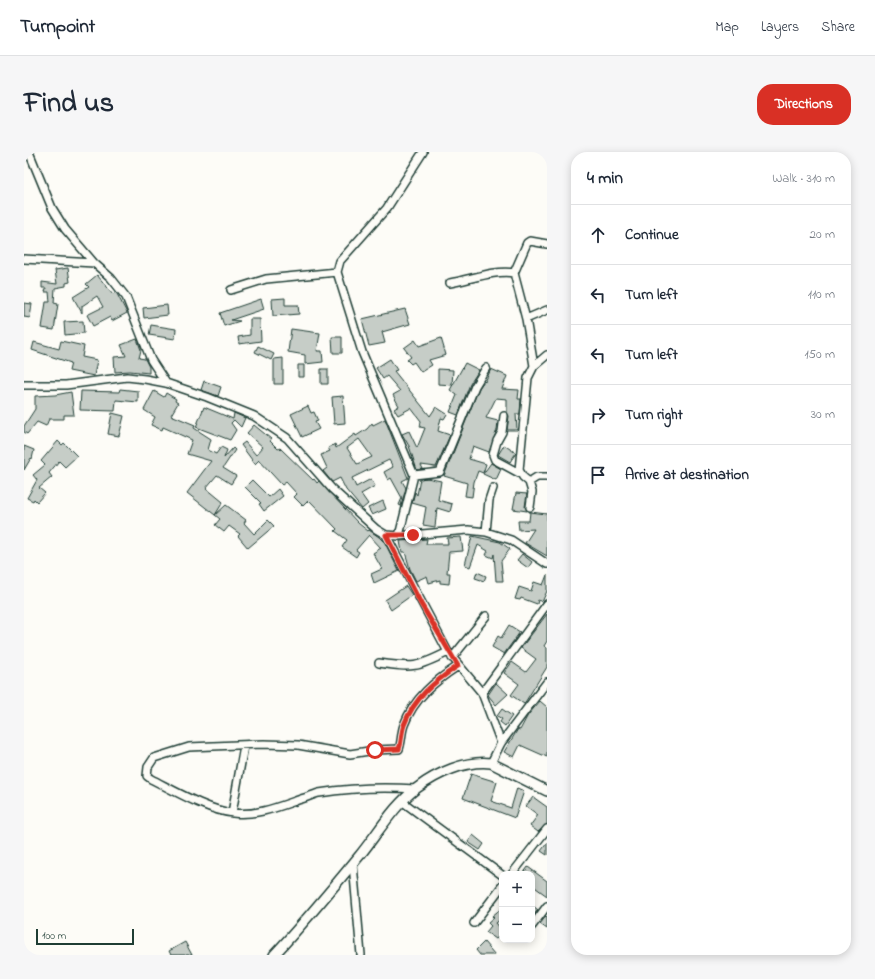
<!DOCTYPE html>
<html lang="en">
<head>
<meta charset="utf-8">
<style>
	:root { --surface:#fff; --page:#f6f6f7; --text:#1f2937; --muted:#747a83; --line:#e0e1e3; --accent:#d93025 }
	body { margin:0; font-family:"Indie Flower",sans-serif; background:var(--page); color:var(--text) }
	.controls { position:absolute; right:12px; bottom:12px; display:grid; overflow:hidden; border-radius:8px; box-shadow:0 2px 10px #0003 }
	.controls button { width:36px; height:36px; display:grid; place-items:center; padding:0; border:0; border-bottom:1px solid var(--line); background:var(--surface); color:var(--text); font:20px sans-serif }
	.scale { position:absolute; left:12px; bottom:10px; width:98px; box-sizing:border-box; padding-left:4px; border:2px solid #1f3d34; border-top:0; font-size:11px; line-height:14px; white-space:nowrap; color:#1f3d34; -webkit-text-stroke:3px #fdfcf7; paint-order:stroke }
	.stop { position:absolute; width:12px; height:12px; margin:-9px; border:3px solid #d93025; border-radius:50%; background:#fff }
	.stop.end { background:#d93025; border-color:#fff; box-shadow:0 1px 4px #0008 }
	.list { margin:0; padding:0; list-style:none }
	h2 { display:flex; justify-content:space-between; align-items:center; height:52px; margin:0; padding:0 16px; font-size:17px }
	h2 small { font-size:13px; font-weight:400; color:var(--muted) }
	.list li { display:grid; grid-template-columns:26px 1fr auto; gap:12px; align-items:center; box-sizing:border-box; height:60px; padding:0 16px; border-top:1px solid var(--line) }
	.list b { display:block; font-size:15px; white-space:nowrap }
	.list em { font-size:13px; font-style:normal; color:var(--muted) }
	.icon { flex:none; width:22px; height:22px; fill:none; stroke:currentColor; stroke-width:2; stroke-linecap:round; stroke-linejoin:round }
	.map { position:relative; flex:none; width:523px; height:803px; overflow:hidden; border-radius:16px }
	header { display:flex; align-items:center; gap:24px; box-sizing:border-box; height:56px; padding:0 20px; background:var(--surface); border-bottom:1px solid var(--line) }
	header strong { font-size:19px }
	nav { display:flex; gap:22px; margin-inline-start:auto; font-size:14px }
	.intro { display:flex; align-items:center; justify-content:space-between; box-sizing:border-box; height:96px; padding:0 24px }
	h1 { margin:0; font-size:28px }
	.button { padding:10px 18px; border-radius:16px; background:var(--accent); color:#fff; font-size:14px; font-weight:700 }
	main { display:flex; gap:24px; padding:0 24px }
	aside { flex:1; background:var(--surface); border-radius:16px; box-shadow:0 2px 10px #0003 }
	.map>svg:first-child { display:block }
	.building { fill:#c6cdc7; stroke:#1f3d34; fill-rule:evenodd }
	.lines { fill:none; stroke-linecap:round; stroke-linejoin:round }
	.minor-casing { stroke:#1f3d34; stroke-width:10 }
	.major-casing { stroke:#1f3d34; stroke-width:12 }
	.minor { stroke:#fdfcf7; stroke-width:7 }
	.major { stroke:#fdfcf7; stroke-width:9 }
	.route { stroke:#d93025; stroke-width:5 }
</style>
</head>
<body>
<header>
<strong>Turnpoint</strong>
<nav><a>Map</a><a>Layers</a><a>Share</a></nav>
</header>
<div class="intro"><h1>Find us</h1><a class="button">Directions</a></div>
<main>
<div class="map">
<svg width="523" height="803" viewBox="0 0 523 803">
	<rect width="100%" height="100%" fill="#fdfcf7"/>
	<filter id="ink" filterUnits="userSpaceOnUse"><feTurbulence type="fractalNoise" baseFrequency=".025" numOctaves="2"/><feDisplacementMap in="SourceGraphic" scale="8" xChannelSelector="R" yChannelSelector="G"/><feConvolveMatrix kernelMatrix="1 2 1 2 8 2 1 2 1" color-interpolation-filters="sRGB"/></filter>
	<g filter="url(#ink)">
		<path class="building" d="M44,116L46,130L42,131V134L31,136L30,151L34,152L30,178L18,176L22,150H26L25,140H21L22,136H18V130L33,132L31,118Z
			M73,123L89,142L92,140L103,161L88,169L86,165L69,174L63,163L79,155L73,144L58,154V161L49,145L65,135L62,132Z
			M261,146V153H274L275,162L249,164L248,147Z
			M237,147L240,157L207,168L216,169L200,174L196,161Z
			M0,151L8,152L6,166L0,165Z
			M143,153L144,163L120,166L119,156Z
			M381,157L386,172L358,180L361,191L345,194L338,167Z
			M226,167H236L237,189L215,192L214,185L226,183Z
			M59,169L60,181L41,183L40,170Z
			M127,173L152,177L151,187L125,183Z
			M267,177L296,181L293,199H298L299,210L281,212V203L264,200Z
			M308,185H318V201H309Z
			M417,186L422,203L405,208L408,213L397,220L390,210L387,212L383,208L387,205L380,196L391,188L395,194Z
			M113,187L117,198L115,206L121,207L125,215V221L106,219L91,220L90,205L102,204L97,193Z
			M37,189L60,194L58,205L73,208L70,224L45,219L47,211L8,198L10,190L35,197Z
			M234,194L250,202L247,208L231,200Z
			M259,206V232H250V207Z
			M366,207L373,218L370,219L406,264L412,255L423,262L420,267L417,266L414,279L426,283L412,315L397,313L399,317L393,318L385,294L378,282L385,279L393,296L401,276L396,275L397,269L387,256L374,263L370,257L375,254L369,243L376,239L363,224L359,227L352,216Z
			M441,211L455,218L446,232L434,263L426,260L433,243L426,238Z
			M274,213H280V225H274Z
			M297,217H304V232H297Z
			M414,217L429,218L428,233L414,232Z
			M467,217L483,224L478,237L495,238L494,247H497L496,262H492L493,278H483L485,264L483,260V247L472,246L462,266L474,269L473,278L465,300L449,294L445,307L462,312L459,321L454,319L450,330L448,345L441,344L443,331L420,324L455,236L460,229L461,230Z
			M180,229L197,235L194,244L177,238Z
			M96,237L114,239V250L92,248L91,259L56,258L57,239L95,240Z
			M130,239L140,245L142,241L152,247L151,249L154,251L147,263L171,273L170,276L187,287L184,298L192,302L197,295L203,298L200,306L209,296L211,298L199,316L212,324L207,332L193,323L182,336L199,350L191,363L163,341L187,309L163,302L168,288L139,275L138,278L127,273L131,265L120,258Z
			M47,240L50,263H40V267H25L22,274L13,270L3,282L0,280V274L11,257V244L31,243Z
			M319,244L321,271L310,272L308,245Z
			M284,254L287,261L290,260L294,269L291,270L295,277L278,285L267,262Z
			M180,255L209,267L210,261L221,266L217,275L210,268L207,271L212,278L206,288L172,275Z
			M88,261L100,264L95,284L84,282Z
			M361,267L384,326L378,329L382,336L377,354L375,353L378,346L367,326L364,328L360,320L369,315L365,308L328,326L332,335L347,327L351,334L337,342L344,352L338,357L322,338L316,326L308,330L299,319L303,316L297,303L306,299L304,296L311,292L312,296L331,282L332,284L343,277L348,271L349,273ZM335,287L348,305L333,312L323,296Z
			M230,273L247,287L246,289L254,297L256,296L289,328L290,327L293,331L295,329L334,371L344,379L345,378L355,385L361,391L375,419L350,431L347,422L358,417L349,401L357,396L345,383L332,398L335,400L332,405L318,395L323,388L311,379L313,377L285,348L279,354L270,345L273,342L262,330L258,333L235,308L231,312L217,293L221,290L232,303L239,295L223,281Z
			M34,289L38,293L40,291L53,304L41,315L35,309L25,321L28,325L15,336L21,341L13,350L10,347L9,349L3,346L13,328L9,323L21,313L17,309Z
			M480,293L492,301L486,310L474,303Z
			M0,294L10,298L8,307L7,306L0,318Z
			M467,311L477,317L472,328L459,322Z
			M403,326L417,329L414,348L428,352L426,360L413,356L411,375L399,373L402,355L388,351L391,340L393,343L396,327Z
			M228,328L245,345L254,337L259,344L240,359L235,352L237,351L221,335Z
			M492,341L503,342L501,355L503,359L489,357Z
			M359,349L362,357L348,363L344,356Z
			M202,353L222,368L220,371L230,382L244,368L250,374L224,396L214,384L216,382L205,374L200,380L191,373L196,367L191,363Z
			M506,360L523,362V404L501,391L510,377L495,378L494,369H505Z
			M448,384L476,390L486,397L477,409L479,429H472L470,402L469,406L462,403L464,399L454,393L446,415L441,413Z
			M437,385L439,399L425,400L423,421H426L425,432L416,431V428L405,431L403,424L392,429L386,417L381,400H378L376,389L403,387L402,392H424L423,386Z
			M498,402L508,410L504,416L493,408Z
			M453,420L462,424L460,429L451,426Z
			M523,423V439L518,450L514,448L513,452L497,446L496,448L491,447L495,435L507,439L510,430L519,433Z
			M382,434L388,443L367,458L361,448Z
			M523,462V489L520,494L523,496V515L500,552L487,543L495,532L480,521L488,510L502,520L512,507L497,496Z
			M485,473L496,480L480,502L468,495L474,484L477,486Z
			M472,531L484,542L472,553L464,543Z
			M516,549L523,555V605L496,593L490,605L480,600L494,577L496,578L504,563Z
			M478,557L488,564L481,574L476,570L478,567L473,564Z
			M447,622L473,630L467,649L487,656L493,636L500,639L491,666L439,646Z
			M509,645L523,655V672L514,680L506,674L514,663L502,654Z
			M449,683L460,692L456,698L444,690Z
			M523,691V703L517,699Z
			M504,715L523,729V744L508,733V722H499Z
			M508,753L514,758L508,765Z
			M478,756V766L472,771L478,778V782L472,787L462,780L467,774L464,771L470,766L468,764Z
			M522,764L523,765V777L516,772Z
			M161,790L168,803H147L145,799Z
			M460,790L471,803H456L452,798Z"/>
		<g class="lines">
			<defs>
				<path id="minor" d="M5,0L28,56L41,77L70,111L87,126L102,145L127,208L142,231
					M523,92L506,89L503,91L490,121L502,167L523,158
					M0,107L70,111
					M426,131C445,128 472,117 490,121
					M207,138L242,127L313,120
					M502,167L510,214
					M0,233H42L103,225L121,227L142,231L183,245L230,264L263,286L308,337L352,377L362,383L375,384L444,378L462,380L487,388L523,412
					M480,264L478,280L473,289L469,303L471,308L495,321
					M390,323L416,320L451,234L462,216
					M505,330L499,325L495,318L504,226L510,214L523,203
					M506,355L508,340L505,330L513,325H523
					M462,380L465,348L469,336
					M362,383L424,500L458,541L477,591
					M375,384L390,323L338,200L313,120L316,109L363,56L399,0
					M428,506L462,464
					M355,511C390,516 392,516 424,500
					M458,541L523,452
					M467,611L477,591L523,530
					M392,637C360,635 327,636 295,641C288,643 281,646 274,648C254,655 231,664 209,661C185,659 149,638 127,627L123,624L124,615L130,606L165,595L240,592L274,593L326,602L351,598L375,597C378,589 377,581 380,573C390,546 411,529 434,514
					M379,650L478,723
					M208,661L220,594
					M329,712L337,803
					M488,722L523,677
					M450,771L478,734
					M508,774L523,754"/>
				<path id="major" d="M250,803C280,771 308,737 336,703C354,681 370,653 393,636C413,621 442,608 467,611L523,639"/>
			</defs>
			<use href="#minor" class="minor-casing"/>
			<use href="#major" class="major-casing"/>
			<use href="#minor" class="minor"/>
			<use href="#major" class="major"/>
		</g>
	</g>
	<g class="lines" filter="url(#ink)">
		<path class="route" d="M351,598L375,597C378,589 377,581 380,573C390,546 411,529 434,514L397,452L362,383H389"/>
	</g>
</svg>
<div class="controls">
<button>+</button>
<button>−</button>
</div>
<div class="scale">100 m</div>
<div class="stop" style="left:351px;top:598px"></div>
<div class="stop end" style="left:389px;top:383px"></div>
</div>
<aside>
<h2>4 min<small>Walk · 310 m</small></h2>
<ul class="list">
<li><svg class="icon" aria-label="ahead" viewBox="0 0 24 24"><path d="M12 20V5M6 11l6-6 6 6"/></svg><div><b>Continue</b></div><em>20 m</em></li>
<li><svg class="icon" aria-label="left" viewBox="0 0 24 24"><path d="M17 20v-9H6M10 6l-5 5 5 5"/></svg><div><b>Turn left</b></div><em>110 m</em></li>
<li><svg class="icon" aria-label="left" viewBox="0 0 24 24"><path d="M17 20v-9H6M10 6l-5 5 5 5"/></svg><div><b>Turn left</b></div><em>150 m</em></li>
<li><svg class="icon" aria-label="right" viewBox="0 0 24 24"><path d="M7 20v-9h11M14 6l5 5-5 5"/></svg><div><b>Turn right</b></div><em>30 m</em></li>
<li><svg class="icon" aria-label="arrive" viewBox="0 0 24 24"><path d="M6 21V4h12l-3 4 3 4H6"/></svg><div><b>Arrive at destination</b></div></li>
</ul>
</aside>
</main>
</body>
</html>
